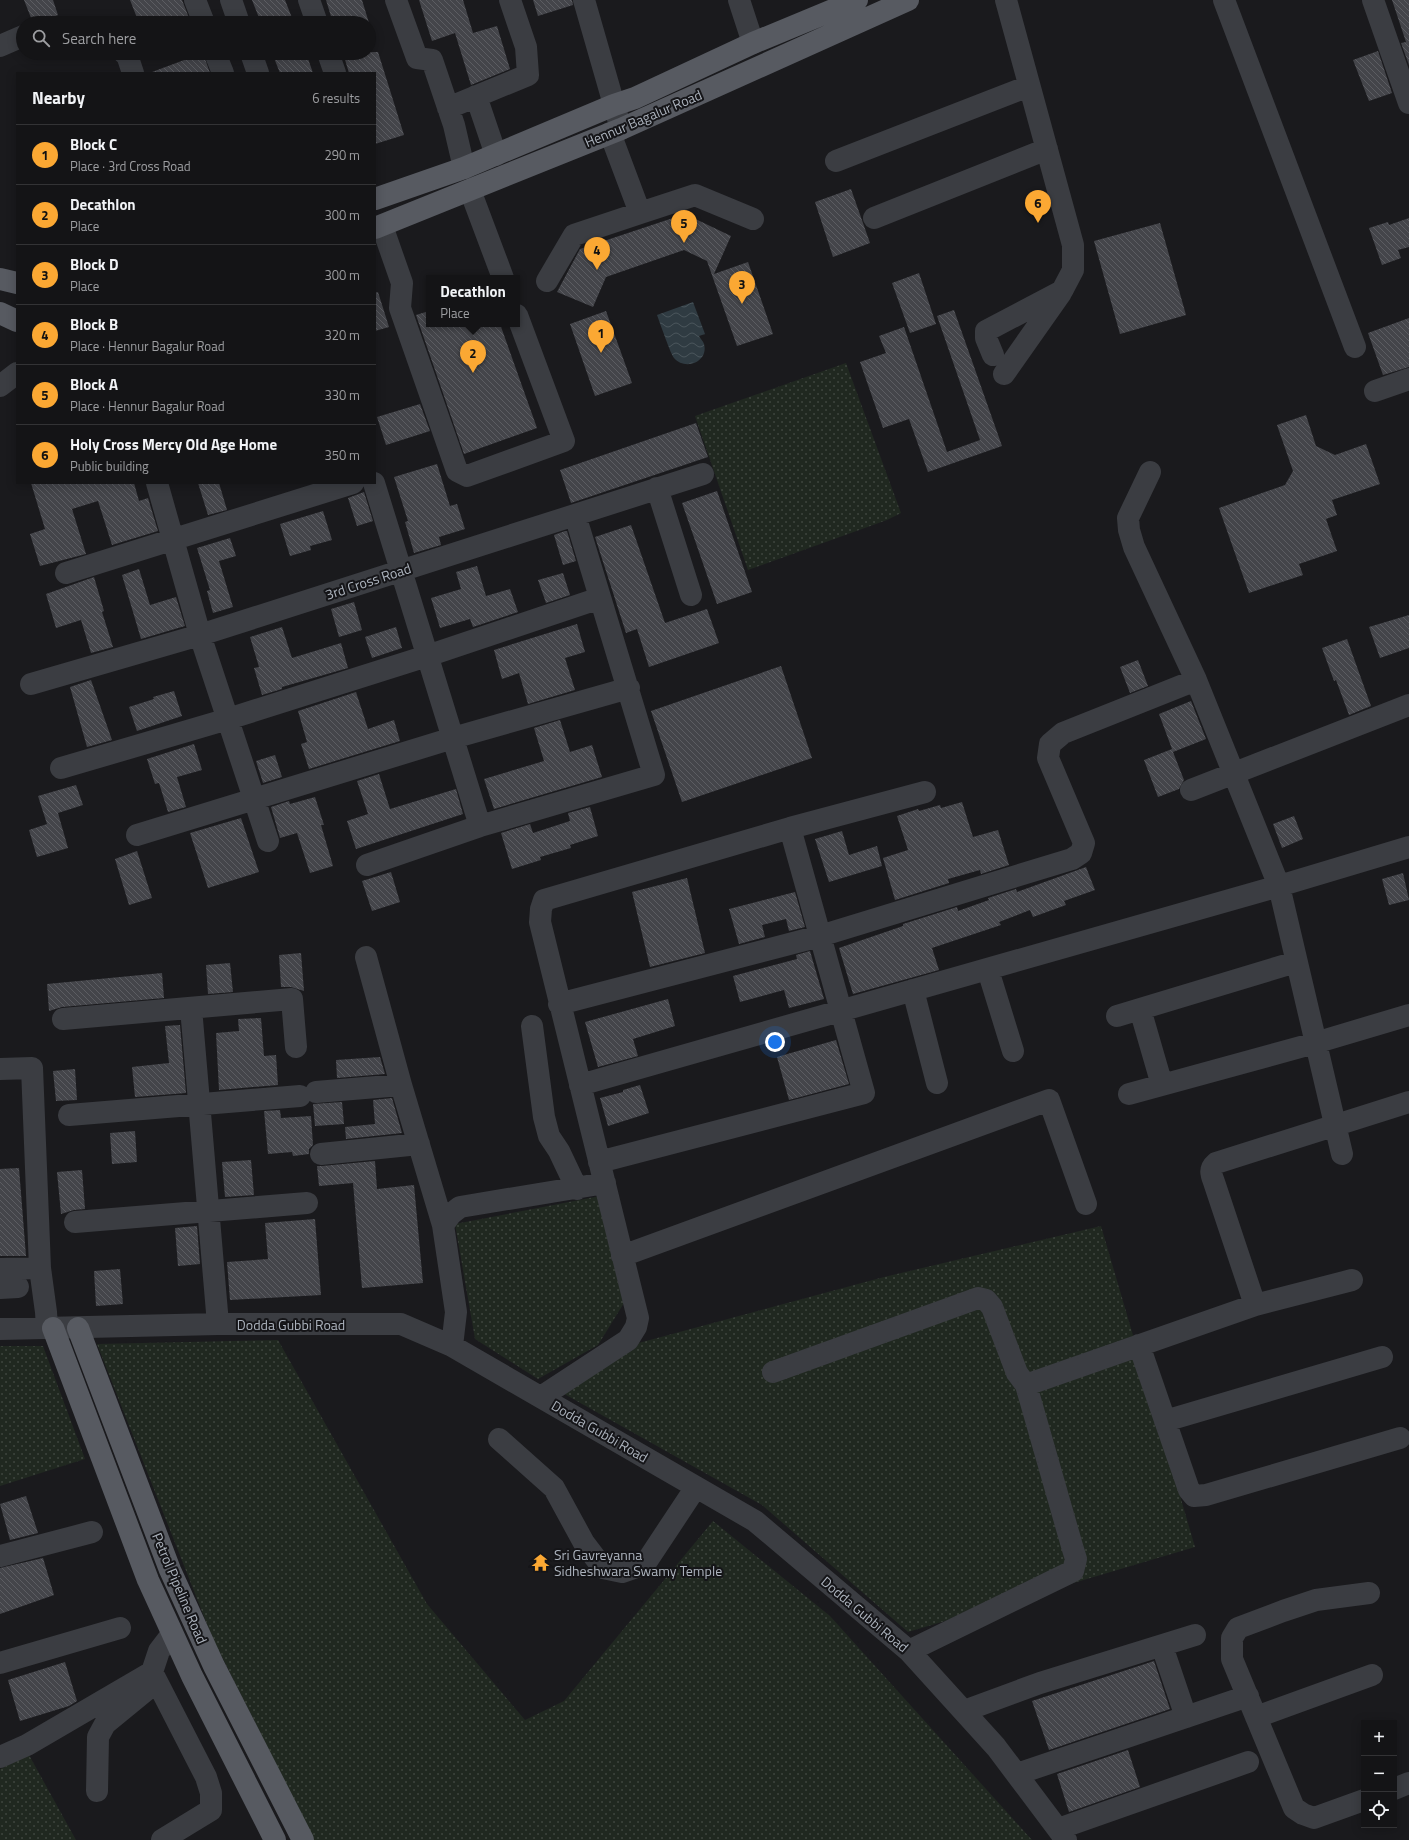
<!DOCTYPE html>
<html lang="en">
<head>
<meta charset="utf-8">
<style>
	:root { --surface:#141416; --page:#1d1d1f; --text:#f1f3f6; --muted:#9d9ea1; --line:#333335; --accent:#fba833 }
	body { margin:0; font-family:"Titillium Web",sans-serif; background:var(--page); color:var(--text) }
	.controls { position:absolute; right:12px; bottom:12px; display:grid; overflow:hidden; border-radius:0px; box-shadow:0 2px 10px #0003 }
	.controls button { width:36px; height:36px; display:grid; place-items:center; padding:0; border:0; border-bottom:1px solid var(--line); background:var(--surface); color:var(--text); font:20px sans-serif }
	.you { position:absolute; left:775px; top:1042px; width:14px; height:14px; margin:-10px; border:3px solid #fff; border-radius:50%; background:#1a73e8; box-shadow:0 0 0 6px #1a73e833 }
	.badge { display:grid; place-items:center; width:26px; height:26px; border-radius:50%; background:var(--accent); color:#111; font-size:13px; font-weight:700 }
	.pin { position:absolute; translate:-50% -33px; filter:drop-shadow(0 1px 2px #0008) }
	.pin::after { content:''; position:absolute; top:21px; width:14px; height:12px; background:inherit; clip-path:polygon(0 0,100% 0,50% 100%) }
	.popup { position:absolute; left:426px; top:275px; width:94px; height:52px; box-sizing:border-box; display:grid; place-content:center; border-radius:0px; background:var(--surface); filter:drop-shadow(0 1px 3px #0005); font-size:13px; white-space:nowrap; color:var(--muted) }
	.popup b { font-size:15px; color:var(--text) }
	.popup::after { content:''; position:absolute; left:50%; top:100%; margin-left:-8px; border:8px solid transparent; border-top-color:var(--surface) }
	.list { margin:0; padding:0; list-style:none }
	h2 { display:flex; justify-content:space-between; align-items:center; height:52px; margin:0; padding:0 16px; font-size:17px }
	h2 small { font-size:13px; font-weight:400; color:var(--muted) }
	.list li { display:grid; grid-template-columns:26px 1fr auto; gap:12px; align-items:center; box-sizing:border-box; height:60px; padding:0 16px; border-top:1px solid var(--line) }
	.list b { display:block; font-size:15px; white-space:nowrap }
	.list p { margin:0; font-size:13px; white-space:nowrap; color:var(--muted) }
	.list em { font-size:13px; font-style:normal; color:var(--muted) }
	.icon { flex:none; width:22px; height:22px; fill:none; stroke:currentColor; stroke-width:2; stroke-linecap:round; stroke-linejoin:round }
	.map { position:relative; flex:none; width:1409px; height:1840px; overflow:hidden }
	.search { position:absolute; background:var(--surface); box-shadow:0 2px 10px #0003; left:16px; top:16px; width:360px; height:44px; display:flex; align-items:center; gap:10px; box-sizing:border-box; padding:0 14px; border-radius:22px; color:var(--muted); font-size:15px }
	.panel { position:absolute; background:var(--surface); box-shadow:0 2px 10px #0003; left:16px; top:72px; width:360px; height:412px; border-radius:0px }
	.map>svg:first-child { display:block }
	.green { fill:url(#green-dots) }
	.water { fill:url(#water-waves) }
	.building { fill:url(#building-back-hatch) }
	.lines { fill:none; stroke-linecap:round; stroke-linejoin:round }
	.minor { stroke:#3b3d42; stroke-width:22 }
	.major { stroke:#575a61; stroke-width:22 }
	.labels { text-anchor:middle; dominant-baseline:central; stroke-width:4; stroke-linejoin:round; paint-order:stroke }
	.street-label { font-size:14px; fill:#acb3bd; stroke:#151518 }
	.poi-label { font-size:14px; fill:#acb3bd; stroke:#151518; text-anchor:start }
</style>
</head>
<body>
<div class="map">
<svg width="1409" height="1840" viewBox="0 0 1409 1840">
	<defs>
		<pattern id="green-dots" width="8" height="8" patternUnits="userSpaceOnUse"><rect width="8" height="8" fill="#202820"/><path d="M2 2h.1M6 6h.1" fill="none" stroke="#3e453e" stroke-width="1.8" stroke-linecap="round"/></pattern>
		<pattern id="water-waves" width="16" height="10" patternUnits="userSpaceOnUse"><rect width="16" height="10" fill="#2f3b42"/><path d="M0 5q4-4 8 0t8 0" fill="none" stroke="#4a555b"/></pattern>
		<pattern id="building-back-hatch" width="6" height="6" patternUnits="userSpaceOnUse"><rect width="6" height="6" fill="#44454a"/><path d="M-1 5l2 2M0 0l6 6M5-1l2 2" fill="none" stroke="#5c5d62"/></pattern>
	</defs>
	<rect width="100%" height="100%" fill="#1a1a1d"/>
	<path class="green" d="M846,363L901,513L887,520L748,570L695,416Z
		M600,1196L624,1303L598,1345L538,1379L475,1339L455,1224Z
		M1101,1226L1195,1547L908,1632L762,1505L559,1391L635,1344L884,1277Z
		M278,1340L427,1604L525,1720L564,1701L713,1521L830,1616L1032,1840H314L212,1637L97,1344Z
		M0,1346H43L85,1459L0,1486Z
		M29,1755L76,1840H0V1769Z"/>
	<path class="water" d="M693,302L705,334L699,336C700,338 703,341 704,344C709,362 685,371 674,358C671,355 660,323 657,315Z"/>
	<path class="building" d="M24,0H53L58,15L38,23H33Z
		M130,0H182L191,23H139Z
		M252,0H285L294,23H261Z
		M326,0H362L369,23H333Z
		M419,0H463L473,33L497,26L510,69L471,85L455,33L432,41Z
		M533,0H572L573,5L538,16Z
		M1392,0H1409V65L1401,43L1406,42Z
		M1378,51L1392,93L1369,101L1353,60Z
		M375,52H378L404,135L375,144V73H349L343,53Z
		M203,53L210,73H152V72Z
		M272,53H306L313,73H280Z
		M851,189L870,243L833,257L815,202Z
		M685,214L731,236L714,274L748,262L773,334L737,346L707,261L684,250L606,277L593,307L557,292L580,249Z
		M1409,218V247L1398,250L1401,258L1382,265L1369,228L1388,222L1389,225Z
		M1160,223L1186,315L1120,334L1094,241Z
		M919,273L936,324L910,333L892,283Z
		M378,292L389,327L375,331V293Z
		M954,310L1002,446L928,472L909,419L883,428L860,362L886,353L879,336L904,327L947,452L980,440L937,316Z
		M429,311V324H500L537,428L464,454L416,315Z
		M606,311L632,383L595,396L570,324Z
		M1409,318V367L1383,375L1368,333Z
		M420,404L430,431L386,445L377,417Z
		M1306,415L1316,446L1335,455L1366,444L1380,484L1332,500L1337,515L1326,519L1337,551L1299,564L1303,575L1249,593L1219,508L1285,485L1293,471L1277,425Z
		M696,423L708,457L571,503L560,470Z
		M437,464L450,506L457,504L465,529L439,537L441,545L414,553L405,522L408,521L394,477Z
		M31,483H134L139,501L148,498L158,531L112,545L98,501L72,509L86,554L40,566L30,534L45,529Z
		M198,483H219L227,510L208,515Z
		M717,491L752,592L717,604L682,503Z
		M364,492L373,521L357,526L348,498Z
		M323,511L332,540L310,546L311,550L290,556L280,524Z
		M631,525L665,623L707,609L719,643L649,667L637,629L626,633L595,537Z
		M565,531H567L576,561L563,565L554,535Z
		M230,538L236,556L219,561L233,607L213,613L207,591L210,590L197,548Z
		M477,566L486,596L510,589L518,612L473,627L470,619L440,628L431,598L461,589L456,572Z
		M139,569L150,605L176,597L185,626L141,639L122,575Z
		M563,573L570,595L546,603L538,580Z
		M94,577L104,611L102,612L113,647L91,653L81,620L56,628L46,594Z
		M354,602L362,630L339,637L331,609Z
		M1409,615V648L1380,658L1369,627Z
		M577,624L585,652L565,658L575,690L528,704L519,673L502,679L494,650Z
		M282,627L292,658L341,643L348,668L282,687V689L262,695L254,668L259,667L250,637Z
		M396,627L402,648L372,658L365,637Z
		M1347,639L1371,706L1349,715L1336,680L1334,681L1322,648Z
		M1138,660L1148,686L1130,693L1120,667Z
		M781,666L812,758L682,802L651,711Z
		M91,680L112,740L87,747L70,687Z
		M174,691L182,716L137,731L129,707L154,699L153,697Z
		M356,692L368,729L394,720L400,741L309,769L301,744L307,742L298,711Z
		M1191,701L1206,739L1173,752L1184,780L1179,789L1158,797L1144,760L1172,749L1159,714Z
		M560,720L570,752L592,745L602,777L494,809L484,779L544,761L534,728Z
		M194,744L202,770L177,777L186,807L168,812L159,783L155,784L147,759Z
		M275,755L282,777L263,783L256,761Z
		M379,774L390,809L456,789L463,814L356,849L347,821L368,814L357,781Z
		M76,785L83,805L58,813L68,848L37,857L29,830L47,824L38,796Z
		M315,797L324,825H321L333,866L310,873L297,833L280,838L271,807L289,801L290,804Z
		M962,802L973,837L998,830L1009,865L981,874L980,870L948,879L949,883L895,900L883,858L908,850L897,816L918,809L919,811L940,805L941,808Z
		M590,807L598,836L570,845L571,848L540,857L541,860L512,869L501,833L530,824L533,833L570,821L568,813Z
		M1294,816L1303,839L1282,848L1273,824Z
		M241,818L259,872L208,888L190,833Z
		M842,831L849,855L877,846L882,866L829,882L815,839Z
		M137,851L152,898L129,905L115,859Z
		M1086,867L1095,890L1064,901L1066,905L1033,917L1030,910L999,922L1001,925L932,948L939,970L853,994L839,948L903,926V924L957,907L958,911L989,900L988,898L1016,889L1017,892Z
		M391,872L400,902L372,911L362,881Z
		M1403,873L1409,900L1389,905L1382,879Z
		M687,878L705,953L650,967L632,892Z
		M795,892L805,927L789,931L786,919L762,925L765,937L739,944L729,909Z
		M810,951L824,999L789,1008L784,990L740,1002L733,976L797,959L796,955Z
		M301,953L304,991L291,987H281L279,955Z
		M230,963L233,992L208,994L206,965Z
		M162,973L164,998L62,1007L49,1011L47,984Z
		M668,999L675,1026L633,1039L638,1056L598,1067L585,1022Z
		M261,1018L264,1056L276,1055L278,1085L219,1090L216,1033L239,1031L238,1019Z
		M180,1025L186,1093L135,1097L132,1067L169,1063L165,1026Z
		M836,1040L849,1084L789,1100L777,1057Z
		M380,1057L385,1074L337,1078L336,1060Z
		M75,1069L77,1100L56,1101L53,1071Z
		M640,1085L649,1113L608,1126L600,1098L623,1092V1090Z
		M392,1098L402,1133L346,1139L345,1127L375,1124L373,1100Z
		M342,1102L344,1124L315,1126L313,1104Z
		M280,1110L281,1118L311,1116L313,1145L309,1149V1154L293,1156L292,1152L268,1154L264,1111Z
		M135,1131L137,1162L112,1164L110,1133Z
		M251,1160L254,1195L225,1197L222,1162Z
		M375,1161L377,1189L414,1185L423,1283L362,1288L353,1183L319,1186L317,1166H322Z
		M19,1168L26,1256H0V1169Z
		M82,1170L85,1209L74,1210L61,1214L57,1172Z
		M315,1219L321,1295L230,1300L227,1262L268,1259L265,1223Z
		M197,1226L200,1264L178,1266L175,1228Z
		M120,1269L123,1304L96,1306L94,1271Z
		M26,1496L38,1533L10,1540L0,1504Z
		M43,1558L54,1595L0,1614V1568Z
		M1154,1661L1170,1709L1049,1750L1032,1701Z
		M65,1662L77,1701L69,1706L20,1721L8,1680Z
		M1128,1750L1140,1787L1069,1812L1057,1774Z"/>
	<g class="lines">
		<path class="minor" d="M195,0L204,23
			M231,0L239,23
			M309,0L317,23
			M396,0L417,58L432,60L454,125L464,168
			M584,0L621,129
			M739,0L753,43
			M1224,0L1355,347
			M1373,0L1409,103
			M0,46L23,36
			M124,53L127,55L133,73
			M215,53L223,73
			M251,53L258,73
			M328,53L335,73
			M476,96L496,155
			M448,108L528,75L526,47L510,0
			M610,133L640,213L695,195L753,219
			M836,161L1029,86
			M470,190L503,278
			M874,218L1047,149
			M382,226L402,283L400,308L457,471L467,476L564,441L517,315
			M547,281L574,235L640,213
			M993,355L986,338V331L1062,291L1073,270V245L1006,0
			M1004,374L1061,293
			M0,386L17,373
			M1375,391L1409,379
			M1150,472L1128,518L1129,530L1134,547L1196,680L1279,886L1342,1154
			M157,483L200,635L268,841
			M374,483L480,826
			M657,488L691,595
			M66,573L353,483
			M31,684L200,635L703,474
			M61,768L228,719L427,656L600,598
			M1191,790L1409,705
			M137,835L453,738L629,688
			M367,865L480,826L654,775L575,515
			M366,957L401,1085L443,1225
			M988,970L1013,1051
			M913,990L937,1083
			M559,1004L820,936L1072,859L1081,853L1084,843L1048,758L1050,744L1063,733L1196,680
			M191,1008L218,1324
			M1140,1009L1162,1085
			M1117,1016L1296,962
			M63,1019L292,999L296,1047
			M532,1026L544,1117L549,1136L559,1151L577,1189
			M0,1069L32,1068L40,1268L46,1312L47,1328
			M580,1085L1279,886L1409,847
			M316,1092L401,1085
			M1129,1094L1315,1043L1409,1015
			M69,1115L300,1096
			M321,1154L419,1144
			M599,1162L864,1093L790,828
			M75,1222L307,1203
			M622,1256L1049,1100L1086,1204
			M0,1269L40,1268
			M0,1288L18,1287
			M1255,1305L1214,1182C1211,1174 1209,1169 1216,1163L1409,1102
			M0,1329L218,1324H401L452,1346L755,1521L909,1651L996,1747L1066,1840
			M1139,1345L1189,1490L1194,1496L1206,1495L1400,1438
			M452,1346L456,1312L443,1225L451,1214L460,1207L605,1183
			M773,1372L978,1298L986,1300L992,1307L1017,1373L1026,1385L1072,1546L1076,1559L1073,1571L909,1651
			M1026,1385L1255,1305L1352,1280
			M541,1397L628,1340L636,1327L638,1318L540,922L541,909L544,900L790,828L925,792
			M1165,1421L1382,1357
			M499,1439L554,1488L584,1543L603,1568L622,1572L645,1564L696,1487
			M0,1556L92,1532
			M1162,1646L1186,1717
			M0,1663L120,1628
			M964,1711L1040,1683L1195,1635
			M1256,1717L1372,1675
			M0,1757L27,1745L152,1672
			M1017,1774L1248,1696
			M1394,1789L1409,1783
			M97,1791L98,1737L105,1724L155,1683
			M1364,1800L1314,1818L1303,1814L1294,1808L1232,1659V1638L1238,1628L1283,1611L1316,1600L1369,1593
			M1058,1829L1248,1762
			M162,1840L211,1810V1793L206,1777L152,1672L159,1651L172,1634"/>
		<path class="major" d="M375,199L464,168L614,105L635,98L753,43L857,0
			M375,228L621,129L908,0
			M0,279L17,283
			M0,313L17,321
			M53,1328L148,1580L192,1676L275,1840
			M78,1328L170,1570L214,1666L303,1840"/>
	</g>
	<defs>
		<symbol id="temple-bare" viewBox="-9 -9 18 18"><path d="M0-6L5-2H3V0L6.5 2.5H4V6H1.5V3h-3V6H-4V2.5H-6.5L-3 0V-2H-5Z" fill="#fba833" stroke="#151518" stroke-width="2.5" paint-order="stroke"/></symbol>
	</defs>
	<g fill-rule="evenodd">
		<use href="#temple-bare" x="528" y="1550" width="25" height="25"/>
	</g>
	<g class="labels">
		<g class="street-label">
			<text transform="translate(643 118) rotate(-23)">Hennur Bagalur Road</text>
			<text transform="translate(368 581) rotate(-18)">3rd Cross Road</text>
			<text x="291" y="1324">Dodda Gubbi Road</text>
			<text transform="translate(600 1431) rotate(30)">Dodda Gubbi Road</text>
			<text transform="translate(180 1588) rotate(67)">Petrol Pipeline Road</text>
			<text transform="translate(865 1614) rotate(40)">Dodda Gubbi Road</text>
		</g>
		<g class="poi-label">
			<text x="554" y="1554">Sri Gavreyanna<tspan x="554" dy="16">Sidheshwara Swamy Temple</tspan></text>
		</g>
	</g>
</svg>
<div class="controls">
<button>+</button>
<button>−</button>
<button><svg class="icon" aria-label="locate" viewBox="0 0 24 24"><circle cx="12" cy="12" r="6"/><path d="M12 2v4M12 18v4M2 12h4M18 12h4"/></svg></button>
</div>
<div class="you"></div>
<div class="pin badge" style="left:601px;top:353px">1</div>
<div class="pin badge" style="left:473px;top:373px">2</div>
<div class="popup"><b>Decathlon</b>Place</div>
<div class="pin badge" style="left:742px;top:304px">3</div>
<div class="pin badge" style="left:597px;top:270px">4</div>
<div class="pin badge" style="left:684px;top:243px">5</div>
<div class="pin badge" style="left:1038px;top:223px">6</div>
<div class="search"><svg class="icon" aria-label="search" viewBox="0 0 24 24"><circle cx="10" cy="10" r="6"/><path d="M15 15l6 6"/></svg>Search here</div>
<section class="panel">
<h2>Nearby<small>6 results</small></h2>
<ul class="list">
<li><span class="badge">1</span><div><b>Block C</b><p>Place · 3rd Cross Road</p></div><em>290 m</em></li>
<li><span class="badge">2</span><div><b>Decathlon</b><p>Place</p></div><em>300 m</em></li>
<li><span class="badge">3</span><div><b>Block D</b><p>Place</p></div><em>300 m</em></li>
<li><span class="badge">4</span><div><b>Block B</b><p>Place · Hennur Bagalur Road</p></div><em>320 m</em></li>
<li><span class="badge">5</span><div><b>Block A</b><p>Place · Hennur Bagalur Road</p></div><em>330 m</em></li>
<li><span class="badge">6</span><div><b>Holy Cross Mercy Old Age Home</b><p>Public building</p></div><em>350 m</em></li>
</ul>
</section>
</div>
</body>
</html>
